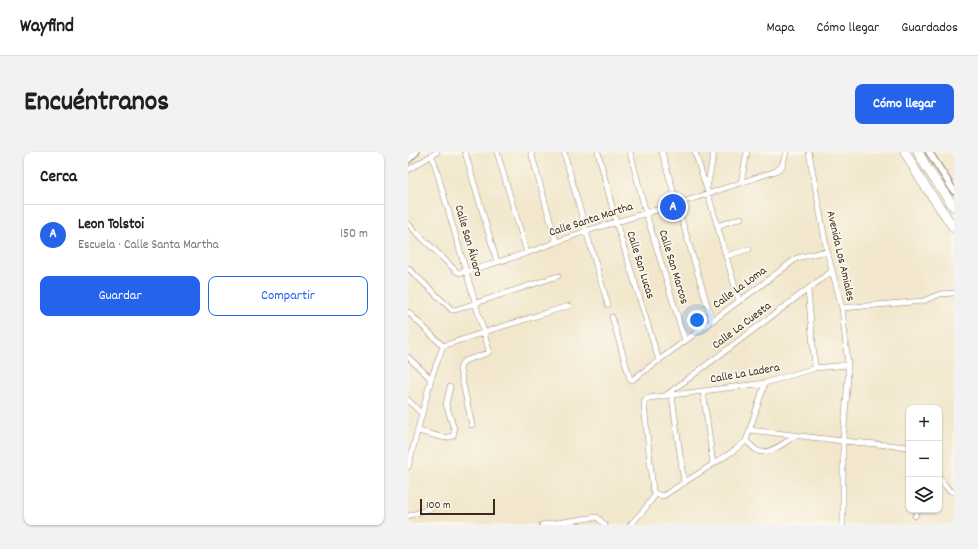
<!DOCTYPE html>
<html lang="es">
<head>
<meta charset="utf-8">
<style>
	:root { --surface:#fff; --page:#f2f2f2; --text:#202124; --muted:#757577; --line:#e0e0e0; --accent:#2563eb }
	body { margin:0; font-family:Dekko,sans-serif; background:var(--page); color:var(--text) }
	.controls { position:absolute; right:12px; bottom:12px; display:grid; overflow:hidden; border-radius:8px; box-shadow:0 1px 3px #0004 }
	.controls button { width:36px; height:36px; display:grid; place-items:center; padding:0; border:0; border-bottom:1px solid var(--line); background:var(--surface); color:var(--text); font:20px sans-serif }
	.scale { position:absolute; left:12px; bottom:10px; width:75px; box-sizing:border-box; padding-left:4px; border:2px solid #3b2a1e; border-top:0; font-size:11px; line-height:14px; white-space:nowrap; color:#3b2a1e; -webkit-text-stroke:3px #fbf7ec; paint-order:stroke }
	.you { position:absolute; left:289px; top:168px; width:14px; height:14px; margin:-10px; border:3px solid #fff; border-radius:50%; background:#1a73e8; box-shadow:0 0 0 6px #1a73e833 }
	.badge { display:grid; place-items:center; width:26px; height:26px; border-radius:50%; background:var(--accent); color:#fff; font-size:13px; font-weight:700 }
	.pin { position:absolute; translate:-50% -50%; border:2px solid #fff; box-shadow:0 1px 4px #0006 }
	.list { margin:0; padding:0; list-style:none }
	h2 { display:flex; justify-content:space-between; align-items:center; height:52px; margin:0; padding:0 16px; font-size:17px }
	h2 small { font-size:13px; font-weight:400; color:var(--muted) }
	.list li { display:grid; grid-template-columns:26px 1fr auto; gap:12px; align-items:center; box-sizing:border-box; height:60px; padding:0 16px; border-top:1px solid var(--line) }
	.list b { display:block; font-size:15px; white-space:nowrap }
	.list p { margin:0; font-size:13px; white-space:nowrap; color:var(--muted) }
	.list em { font-size:13px; font-style:normal; color:var(--muted) }
	.actions { display:flex; gap:8px; padding:12px 16px }
	.actions a { flex:1; padding:9px 0; border:1px solid var(--accent); border-radius:8px; text-align:center; font-size:14px; color:var(--accent) }
	.actions .main { background:var(--accent); color:#fff }
	.icon { flex:none; width:22px; height:22px; fill:none; stroke:currentColor; stroke-width:2; stroke-linecap:round; stroke-linejoin:round }
	.map { position:relative; flex:none; width:546px; height:373px; overflow:hidden; border-radius:8px }
	header { display:flex; align-items:center; gap:24px; box-sizing:border-box; height:56px; padding:0 20px; background:var(--surface); border-bottom:1px solid var(--line) }
	header strong { font-size:19px }
	nav { display:flex; gap:22px; margin-inline-start:auto; font-size:14px }
	.intro { display:flex; align-items:center; justify-content:space-between; box-sizing:border-box; height:96px; padding:0 24px }
	h1 { margin:0; font-size:28px }
	.button { padding:10px 18px; border-radius:8px; background:var(--accent); color:#fff; font-size:14px; font-weight:700 }
	main { display:flex; gap:24px; padding:0 24px }
	aside { flex:1; background:var(--surface); border-radius:8px; box-shadow:0 1px 3px #0004 }
	.map>svg:first-child { display:block }
	.lines { fill:none; stroke-linecap:round; stroke-linejoin:round }
	.minor-casing { stroke:#968875; stroke-width:6 }
	.tertiary-casing { stroke:#968875; stroke-width:8 }
	.motorway-casing { stroke:#968875; stroke-width:10 }
	.minor { stroke:#fff; stroke-width:5 }
	.tertiary { stroke:#fff; stroke-width:6 }
	.motorway { stroke:#fff; stroke-width:9 }
	.labels { text-anchor:middle; dominant-baseline:central; stroke-width:3.5; stroke-linejoin:round; paint-order:stroke }
	.street-label { font-size:12px; fill:#3b2a1e; stroke:#fbf7ec }
</style>
</head>
<body>
<header>
<strong>Wayfind</strong>
<nav><a>Mapa</a><a>Cómo llegar</a><a>Guardados</a></nav>
</header>
<div class="intro"><h1>Encuéntranos</h1><a class="button">Cómo llegar</a></div>
<main>
<aside>
<h2>Cerca<small></small></h2>
<ul class="list">
<li><span class="badge">A</span><div><b>Leon Tolstoi</b><p>Escuela · Calle Santa Martha</p></div><em>150 m</em></li>
</ul>
<div class="actions"><a class="main">Guardar</a><a>Compartir</a></div>
</aside>
<div class="map">
<svg width="546" height="373" viewBox="0 0 546 373">
	<rect width="100%" height="100%" fill="#fbf7ec"/>
	<filter id="ink" filterUnits="userSpaceOnUse"><feTurbulence type="fractalNoise" baseFrequency=".025" numOctaves="2"/><feDisplacementMap in="SourceGraphic" scale="8" xChannelSelector="R" yChannelSelector="G"/><feConvolveMatrix kernelMatrix="1 2 1 2 8 2 1 2 1" color-interpolation-filters="sRGB"/></filter>
	<filter id="wash" filterUnits="userSpaceOnUse"><feTurbulence type="fractalNoise" baseFrequency=".012" numOctaves="4" result="noise"/><feDisplacementMap in="SourceGraphic" scale="16" xChannelSelector="R" yChannelSelector="G"/><feGaussianBlur stdDeviation="0.9" result="paint"/><feColorMatrix in="noise" values="0 0 0 0 0 0 0 0 0 0 0 0 0 0 0 0 0 1.4 0 .05"/><feComposite in="paint" operator="in"/></filter>
	<g filter="url(#wash)">
		<rect width="100%" height="100%" fill="#f2e7cc"/>
	</g>
	<g filter="url(#ink)">
		<g class="lines">
			<defs>
				<path id="minor" d="M57,0L89,110
					M89,0L119,101
					M123,0L148,89
					M156,0L178,79L200,153
					M190,0L208,70L251,209
					M222,0L238,61L277,189
					M254,0L269,52L304,169
					M287,0L299,38L331,149
					M401,0L404,17L419,99L434,156L440,213V226L435,289V373
					M24,3L81,198L80,201L56,209L53,213L52,218L64,273
					M0,18L29,0
					M333,31L339,0
					M299,36L306,0
					M0,72L48,119L52,121L58,120L119,101L178,79L269,52L368,19L374,14L378,0
					M309,74L333,66
					M318,104L341,97
					M0,116L44,158H47L150,124
					M400,138L407,216
					M434,156L515,149L532,142L546,141
					M0,160L35,194
					M204,165L222,227L224,228L331,149L340,143L389,106L419,99
					M35,194L83,178L160,154
					M0,205L23,227
					M295,239L305,312
					M257,244L424,119
					M264,244L276,331
					M0,248L14,262
					M342,278L435,289L501,295
					M10,279L37,286L45,284L46,280V277L38,252L42,235
					M338,289C342,292 346,297 350,299C360,304 379,289 387,284
					M0,315L23,227L35,194
					M531,326L541,338L546,340
					M248,342L245,339L236,252L237,248L241,246L357,231L407,216L440,213
					M248,342L255,344L324,300L338,289L357,231
					M0,364L24,356
					M507,364L510,358
					M134,373L189,365L197,373
					M222,373L235,359L248,342"/>
				<path id="tertiary" d="M521,0L546,39
					M0,8L8,0"/>
				<path id="motorway" d="M497,0L513,28L546,76
					M510,0L519,16L546,55"/>
			</defs>
			<use href="#minor" class="minor-casing"/>
			<use href="#tertiary" class="tertiary-casing"/>
			<use href="#motorway" class="motorway-casing"/>
			<use href="#minor" class="minor"/>
			<use href="#tertiary" class="tertiary"/>
			<use href="#motorway" class="motorway"/>
		</g>
	</g>
	<g class="labels">
		<g class="street-label">
			<text transform="translate(183 68) rotate(-18)">Calle Santa Martha</text>
			<text transform="translate(60 89) rotate(74)">Calle San Álvaro</text>
			<text transform="translate(432 104) rotate(77)">Avenida Los Amiales</text>
			<text transform="translate(232 113) rotate(73)">Calle San Lucas</text>
			<text transform="translate(265 115) rotate(73)">Calle San Marcos</text>
			<text transform="translate(332 136) rotate(-36)">Calle La Loma</text>
			<text transform="translate(334 174) rotate(-37)">Calle La Cuesta</text>
			<text transform="translate(337 222) rotate(-10)">Calle La Ladera</text>
		</g>
	</g>
</svg>
<div class="controls">
<button>+</button>
<button>−</button>
<button><svg class="icon" aria-label="layers" viewBox="0 0 24 24"><path d="M12 4l9 5-9 5-9-5zM3 14l9 5 9-5"/></svg></button>
</div>
<div class="scale">100 m</div>
<div class="you"></div>
<div class="pin badge" style="left:265px;top:55px">A</div>
</div>
</main>
</body>
</html>
